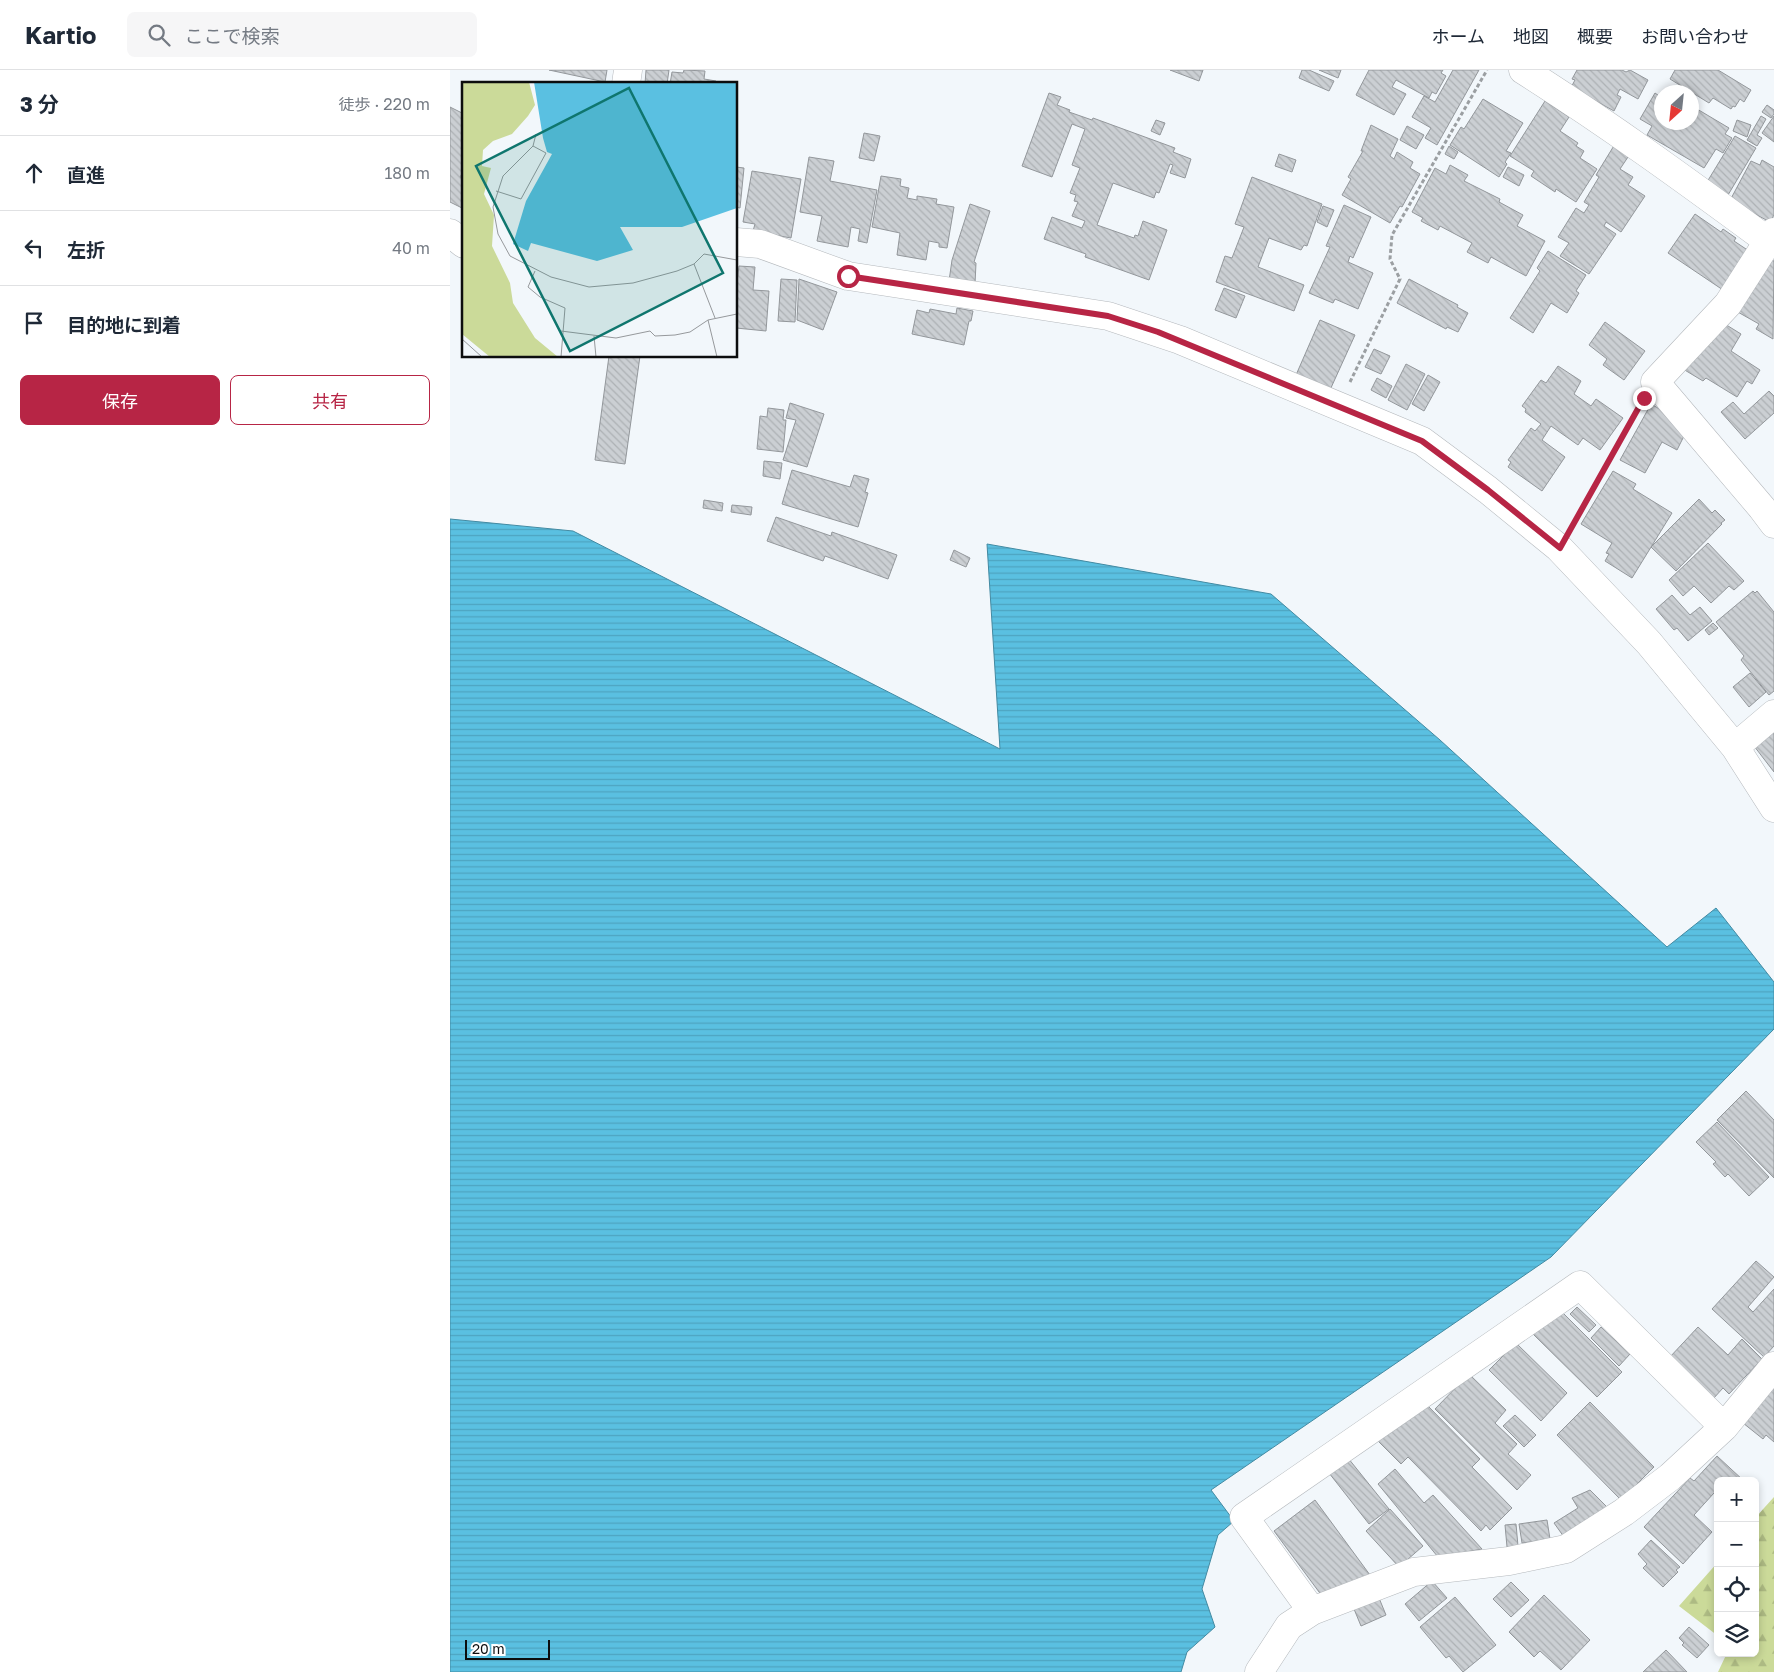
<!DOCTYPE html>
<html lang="ja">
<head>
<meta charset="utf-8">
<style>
	:root { --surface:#fff; --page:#f6f6f7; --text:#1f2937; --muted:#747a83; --line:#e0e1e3; --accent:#b72545 }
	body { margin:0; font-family:"Golos Text","Noto Sans JP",sans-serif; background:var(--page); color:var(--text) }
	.controls { position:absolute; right:15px; bottom:15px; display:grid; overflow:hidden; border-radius:8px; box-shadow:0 2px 8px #0003 }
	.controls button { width:45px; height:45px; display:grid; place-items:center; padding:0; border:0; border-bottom:1px solid var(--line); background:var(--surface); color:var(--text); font:25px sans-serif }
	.compass { position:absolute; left:1204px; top:15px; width:45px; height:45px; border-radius:50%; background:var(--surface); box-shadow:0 2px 8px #0003; rotate:207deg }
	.scale { position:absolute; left:15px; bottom:12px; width:85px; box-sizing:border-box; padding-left:5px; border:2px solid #0c0d0e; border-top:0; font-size:14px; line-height:18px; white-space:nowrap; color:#0c0d0e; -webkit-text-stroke:4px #fff; paint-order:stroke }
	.stop { position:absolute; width:15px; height:15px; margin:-11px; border:4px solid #b72545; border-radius:50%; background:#fff }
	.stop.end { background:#b72545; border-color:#fff; box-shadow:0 1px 5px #0008 }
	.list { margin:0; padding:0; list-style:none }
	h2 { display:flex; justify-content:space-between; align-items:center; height:65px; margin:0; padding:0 20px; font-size:21px }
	h2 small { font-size:16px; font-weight:400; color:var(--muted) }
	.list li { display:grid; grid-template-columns:32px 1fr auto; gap:15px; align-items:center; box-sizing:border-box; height:75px; padding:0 20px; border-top:1px solid var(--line) }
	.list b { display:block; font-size:19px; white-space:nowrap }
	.list em { font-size:16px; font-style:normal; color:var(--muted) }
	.actions { display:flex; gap:10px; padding:15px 20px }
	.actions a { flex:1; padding:11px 0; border:1px solid var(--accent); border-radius:8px; text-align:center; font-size:18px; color:var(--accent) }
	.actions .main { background:var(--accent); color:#fff }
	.icon { flex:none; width:28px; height:28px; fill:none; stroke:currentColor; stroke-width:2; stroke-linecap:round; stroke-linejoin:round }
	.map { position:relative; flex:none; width:1324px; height:1602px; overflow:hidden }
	header { display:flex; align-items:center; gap:30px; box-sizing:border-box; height:70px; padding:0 25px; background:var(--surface); border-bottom:1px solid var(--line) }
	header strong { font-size:24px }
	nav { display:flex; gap:28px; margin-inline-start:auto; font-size:18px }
	.search { width:350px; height:45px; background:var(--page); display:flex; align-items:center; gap:12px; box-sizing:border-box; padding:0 18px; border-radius:8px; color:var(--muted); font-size:19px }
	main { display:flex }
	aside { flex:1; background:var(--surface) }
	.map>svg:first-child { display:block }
	.forest { fill:url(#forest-firs) }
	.water { fill:url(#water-rules); stroke:#438aa2 }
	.building { fill:url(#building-back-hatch); stroke:#93979b }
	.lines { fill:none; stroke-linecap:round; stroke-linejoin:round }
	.street-casing { stroke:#b5b9bd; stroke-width:29 }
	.path { stroke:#9b9fa2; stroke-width:3; stroke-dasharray:4 2.5; stroke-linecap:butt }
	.street { stroke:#fff; stroke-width:28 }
	.route { stroke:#b72545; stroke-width:6 }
	.inset-road { fill:none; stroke:#96999c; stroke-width:1 }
	.view { fill:#0f766e; fill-opacity:0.15; stroke:#0f766e; stroke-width:2.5 }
	.inset-edge { fill:none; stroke:#0c0d0e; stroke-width:2.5 }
</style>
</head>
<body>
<header>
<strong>Kartio</strong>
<div class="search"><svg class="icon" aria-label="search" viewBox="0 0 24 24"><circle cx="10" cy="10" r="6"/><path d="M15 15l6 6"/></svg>ここで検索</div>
<nav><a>ホーム</a><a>地図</a><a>概要</a><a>お問い合わせ</a></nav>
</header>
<main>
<aside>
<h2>3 分<small>徒歩 · 220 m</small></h2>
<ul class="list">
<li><svg class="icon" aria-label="ahead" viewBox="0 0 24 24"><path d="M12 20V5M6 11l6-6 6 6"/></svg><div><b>直進</b></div><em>180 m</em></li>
<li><svg class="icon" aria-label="left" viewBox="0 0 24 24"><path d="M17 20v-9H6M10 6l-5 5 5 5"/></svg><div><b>左折</b></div><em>40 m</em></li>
<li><svg class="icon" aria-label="arrive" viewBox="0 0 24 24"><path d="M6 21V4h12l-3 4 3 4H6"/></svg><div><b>目的地に到着</b></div></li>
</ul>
<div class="actions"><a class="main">保存</a><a>共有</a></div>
</aside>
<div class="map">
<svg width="1324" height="1602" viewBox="0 0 1324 1602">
	<defs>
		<pattern id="forest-firs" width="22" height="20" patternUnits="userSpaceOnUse" patternTransform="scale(1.25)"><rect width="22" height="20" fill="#cbda99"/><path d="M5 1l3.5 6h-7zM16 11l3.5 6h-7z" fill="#adba83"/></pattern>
		<pattern id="water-rules" width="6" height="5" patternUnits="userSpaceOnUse" patternTransform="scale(1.25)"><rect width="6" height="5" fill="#5ac0e1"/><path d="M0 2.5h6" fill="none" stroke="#4da4c0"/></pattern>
		<pattern id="building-back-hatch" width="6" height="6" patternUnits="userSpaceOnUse" patternTransform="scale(1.25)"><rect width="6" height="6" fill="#cbcfd3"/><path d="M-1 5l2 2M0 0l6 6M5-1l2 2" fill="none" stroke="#adb1b4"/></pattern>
	</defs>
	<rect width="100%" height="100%" fill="#f2f7fb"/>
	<path class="forest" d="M1324,1427V1602H1268L1277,1583H1305V1448Z
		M1268,1492V1566L1229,1536Z"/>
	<path class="water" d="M0,449L123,461L550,679L537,474L821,524L990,670L1217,877L1266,838L1324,912V959L1101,1187L761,1420L784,1451L768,1465L752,1519L765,1557L737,1582L731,1602H0Z"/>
	<path class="building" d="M99,0H157L155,12Z
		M196,0H219L217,14H195Z
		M234,0L255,1L254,9L266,11V14H220L222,2L233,3Z
		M720,0H753L749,11Z
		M852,0H859L884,11L879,21L849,8Z
		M869,0H891L888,8Z
		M919,0H993L991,3L996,6L986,24L982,22L979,28L946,10L942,17L956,24L944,45L906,25Z
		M1003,0H1029L987,75L975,68L981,58L962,47L974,26L985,32Z
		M1127,0H1172L1176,2L1180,0L1198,10L1188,29L1170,19L1167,25L1171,27L1164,41L1144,30L1118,23L1125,10L1122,9Z
		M1225,0H1268L1301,20L1294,32L1290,29L1285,37L1283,36L1281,39L1263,28L1259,33L1220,9Z
		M599,23L611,27L607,35L620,40L619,42L642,50L643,48L725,78L723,82L741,89L735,108L720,103L723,95L720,94L709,123L706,122L704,128L663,113L647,155L684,168L685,165L688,166L693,151L717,160L699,210L635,187L636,184L594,169L602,147L632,158L635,151L622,146L628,132L624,131L626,125L620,123L630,98L622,95L635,59L622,54L602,107L572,96Z
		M1205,23L1212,28V52H1242V36L1279,58L1275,64L1282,68L1273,83L1266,79L1254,98L1197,65L1202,56L1190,49Z
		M1033,29L1073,53L1056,81L1061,83L1055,92L1057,94L1049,107L1000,75L1011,57L1014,59Z
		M1095,31L1119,47L1110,61L1128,73L1126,76L1134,81L1130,88L1147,99L1126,132L1106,119L1105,122L1081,106L1084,101L1060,86Z
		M1317,35L1324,40V44L1321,48L1312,42Z
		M0,37L14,44L12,50L14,51V100L10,107L14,109V134L12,138L0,132Z
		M1311,46L1316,49L1307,65L1312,68L1307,76L1297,70Z
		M1324,46V72L1312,63Z
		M706,50L715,53L710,65L701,61Z
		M1287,50L1301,55L1297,67L1283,61Z
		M921,55L948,69L940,86L944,89L947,82L963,92L960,98L970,104L952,137L950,136L940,153L892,125L901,109L898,107L913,81H911Z
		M957,56L974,65L966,79L950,70Z
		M414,63L430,66L424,91L409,88Z
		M1285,66L1306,78L1278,125L1257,112Z
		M1165,74L1180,84L1170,99L1183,107L1178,115L1195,126L1171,162L1156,152L1154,156L1166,164L1139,204L1110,186L1119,173L1108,167L1126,138L1134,143L1139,135L1134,132L1149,107L1146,105Z
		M999,76L1008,82L1004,89L995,84Z
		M829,84L846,90L842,102L825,96Z
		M359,87L384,91L380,111L427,120L417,173L408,171L410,159L401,157L398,177L367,171L372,146L350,142Z
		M1312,90L1324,97V145L1320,152L1305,144L1277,136L1301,91L1310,95Z
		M1000,95L1018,105L1014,111L1050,129L1049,132L1073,145L1067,156L1095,171L1076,206L1041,187L1038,193L1017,182L1022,173L990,156L988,160L971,151L973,148L962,142L985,98L996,104Z
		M286,97L294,98L290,138L286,137Z
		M1058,97L1074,105L1069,116L1053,107Z
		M302,101L351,109L341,168L303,161L305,154L293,152Z
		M431,106L451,109L450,116L459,118L457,128L467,130V126L487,129L486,134L504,137L497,178L489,177V173L479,171L476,190L447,185L450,163L422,157Z
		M802,107L872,134L857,176L854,175L851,180L819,168L808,197L854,215L844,241L766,212L775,186L782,188L794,157L785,154Z
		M520,134L540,141L524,192L526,193L525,214L499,211L502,190Z
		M894,135L921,147L903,188L900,186L898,192L923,203L908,239L885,229L883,233L859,223L880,177L876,176Z
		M873,136L884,140L877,157L867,152Z
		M1245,144L1271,162L1273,159L1286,168L1284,171L1302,183L1276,222L1218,183Z
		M1098,181L1136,205L1126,221L1129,223L1117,243L1101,233L1083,263L1060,248L1090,201L1087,198Z
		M1317,188L1324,191L1323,269L1306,259L1309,254L1286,241Z
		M289,196L305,197L303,220L319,221L316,261L286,258V219Z
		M331,209L347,210L345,252L328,251Z
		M349,209L387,222L373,260L347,250Z
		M959,209L1008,235L1007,237L1018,243L1008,262L997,257L996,259L947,233Z
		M774,218L795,226L786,248L765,240Z
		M507,238L523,241L521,251H519L514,275L462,264L467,240L479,243L480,239L506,244Z
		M870,250L905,265L880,320L846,305Z
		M1270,251L1291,264L1281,281L1310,300L1302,314L1297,311L1287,327L1256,308L1253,311L1233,299L1241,286L1246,289Z
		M1155,252L1195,281L1174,310L1153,295L1157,289L1139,275Z
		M924,279L940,286L931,304L915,297Z
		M159,286H190L175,394L145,390Z
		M956,294L975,304L957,340L938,330Z
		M1108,296L1131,311L1124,324L1141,336L1146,329L1173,348L1150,380L1133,368L1128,375L1101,356L1092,370L1115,387L1092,421L1058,397L1061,392L1058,390L1081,358L1085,361L1091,354L1075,342L1076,339L1072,336L1091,310L1096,313Z
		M978,305L990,312L974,341L962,334Z
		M927,308L942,316L936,328L921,320Z
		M1319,321L1324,326V343L1295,369L1271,342L1283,332L1294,344Z
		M340,333L374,344L357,397L333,390L346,350L336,348Z
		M1201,334L1225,348L1237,360L1227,380L1212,372L1195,403L1170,390Z
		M318,338L334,340L333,350H336L333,382L307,379L310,346L317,347Z
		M314,391L332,393L330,409L313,406Z
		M342,400L400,417L404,405L419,409L415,422L418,423L408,457L332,434Z
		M1163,401L1186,414L1183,419L1222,443L1182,508L1155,491L1159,484L1156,483L1162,473L1131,454Z
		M1249,429L1262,443L1265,440L1275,450L1271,453L1272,454L1226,501L1201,477Z
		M254,430L273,433L272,441L253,438Z
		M282,435L302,437L301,445L281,442Z
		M326,447L381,466L382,462L447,485L438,509L375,486L373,491L317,471Z
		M1258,473L1294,511L1284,520L1279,516L1261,533L1244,516L1233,526L1219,510Z
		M504,480L520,488L516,497L500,490Z
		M1303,521L1305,523L1307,521L1324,542V621L1319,625L1291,590L1294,586L1266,552Z
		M1222,525L1240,545L1250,537L1262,551L1238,571L1227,558L1224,560L1206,539Z
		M1263,553L1268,558L1259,565L1255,560Z
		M1300,603L1316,622L1299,637L1283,617Z
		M1324,661V702L1304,676Z
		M1296,1021L1324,1050V1108L1267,1050Z
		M1267,1052L1319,1107L1299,1126L1278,1104L1275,1107L1263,1094L1266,1092L1246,1072Z
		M1306,1191L1324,1207L1298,1237L1303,1242L1324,1219V1276L1314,1287L1262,1239Z
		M1127,1237L1146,1255L1139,1262L1120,1244Z
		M1113,1243L1172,1302L1147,1327L1083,1264Z
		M1151,1257L1180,1284L1169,1296L1141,1268Z
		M1248,1257L1278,1285L1292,1269L1312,1289L1279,1324L1273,1318L1263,1329L1219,1288Z
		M1066,1273L1117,1323L1091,1351L1039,1300Z
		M1019,1304L1056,1340L1045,1353L1067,1374L1058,1384L1081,1405L1067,1420L985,1339Z
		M1324,1315V1372L1316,1365L1313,1369L1293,1353Z
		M1140,1332L1204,1397L1171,1430L1107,1365Z
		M977,1335L1030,1389L1022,1397L1062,1438L1040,1460L1036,1455L1031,1461L958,1387L951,1394L926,1369Z
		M1065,1345L1086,1365L1074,1377L1053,1356Z
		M1267,1386L1294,1411H1268V1427L1264,1423L1244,1445L1262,1462L1233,1494L1194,1457L1240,1408L1244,1411Z
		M898,1388L939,1439L919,1454L879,1403Z
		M945,1399L974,1433L983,1425L1032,1479L988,1487L928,1414Z
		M1140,1420L1159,1439L1114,1467L1104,1453L1128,1438L1122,1428Z
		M865,1430L920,1505L872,1526L824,1461Z
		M940,1439L973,1476L949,1497L916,1461Z
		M1097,1450L1100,1469L1072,1473L1069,1454Z
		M1066,1454L1068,1476L1057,1477L1055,1455Z
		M1201,1470L1230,1497L1226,1500L1228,1502L1213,1517L1193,1498L1197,1494L1188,1484Z
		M982,1511L997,1528L969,1551L955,1534Z
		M1061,1512L1079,1530L1061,1547L1043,1529Z
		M1094,1525L1140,1570L1111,1600L1090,1581L1084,1587L1059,1562Z
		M1005,1527L1046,1575L1013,1602L999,1586L996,1588L970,1557Z
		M929,1528L936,1545L911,1556L904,1539Z
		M1239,1557L1259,1575L1247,1588L1232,1575L1234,1573L1229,1568Z
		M1216,1580L1237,1602H1193Z"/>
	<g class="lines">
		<defs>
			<path id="street" d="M1073,0C1157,53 1238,112 1318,171
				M176,14L178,0
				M1324,162L1278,234L1205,312L1312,438L1324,454
				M0,163L14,174
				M286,172L310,174L398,206L658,246L730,270L972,371L1038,420L1109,478L1199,573L1285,677L1324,738
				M1285,677L1324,644
				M862,1541L794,1447L1130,1215L1274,1357
				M809,1602L839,1556L862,1541L964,1502L1059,1491L1116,1479L1174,1442L1220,1407L1274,1357L1324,1296"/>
		</defs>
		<use href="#street" class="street-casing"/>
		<path class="path" d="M900,312L950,209L940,189L942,165L1037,0
			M1123,454L1189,337"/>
		<use href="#street" class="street"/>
	</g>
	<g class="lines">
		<path class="route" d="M398,206L658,246L708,262L972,371L1038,420L1110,478L1194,328"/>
	</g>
	<g transform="translate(12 12)">
		<rect width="275" height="275" fill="#f2f7fb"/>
		<path d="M0,0H67L73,23L66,34L50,52L31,59L21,68L20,84L29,86L22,112L32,133L30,164L48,201L51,221L73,256L96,275H28L0,252Z" fill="#cbda99"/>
		<path d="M72,0H275V126L220,145H158L171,168L135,179L69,161L66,169L51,162L64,119L90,72L85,70L81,56Z" fill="#5ac0e1"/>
		<path class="inset-road" d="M74,52L71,64L41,94L31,125L36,152L48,174L89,195L127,205L171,201L215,189L232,182L242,172L275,178M34,109L59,117L84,71L71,64M232,182L253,236M73,189L66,205L78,215L103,226L99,275M246,238L255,275M99,249L154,256L188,249L193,254L213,253L228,250L246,238L275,232M132,254L134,275M0,257L20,275"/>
		<path class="view" d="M167,6L261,191L108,269L14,84Z"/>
		<rect width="275" height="275" class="inset-edge"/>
	</g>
</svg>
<div class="controls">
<button>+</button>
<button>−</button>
<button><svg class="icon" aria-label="locate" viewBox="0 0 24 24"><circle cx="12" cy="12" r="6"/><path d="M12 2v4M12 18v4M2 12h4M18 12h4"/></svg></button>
<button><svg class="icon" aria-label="layers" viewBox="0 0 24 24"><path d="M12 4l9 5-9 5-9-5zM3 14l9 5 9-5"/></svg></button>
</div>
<svg class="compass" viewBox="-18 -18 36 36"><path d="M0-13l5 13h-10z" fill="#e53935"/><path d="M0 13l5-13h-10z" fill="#747a83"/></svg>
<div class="scale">20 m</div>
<div class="stop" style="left:398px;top:206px"></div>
<div class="stop end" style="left:1194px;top:328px"></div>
</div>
</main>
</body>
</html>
